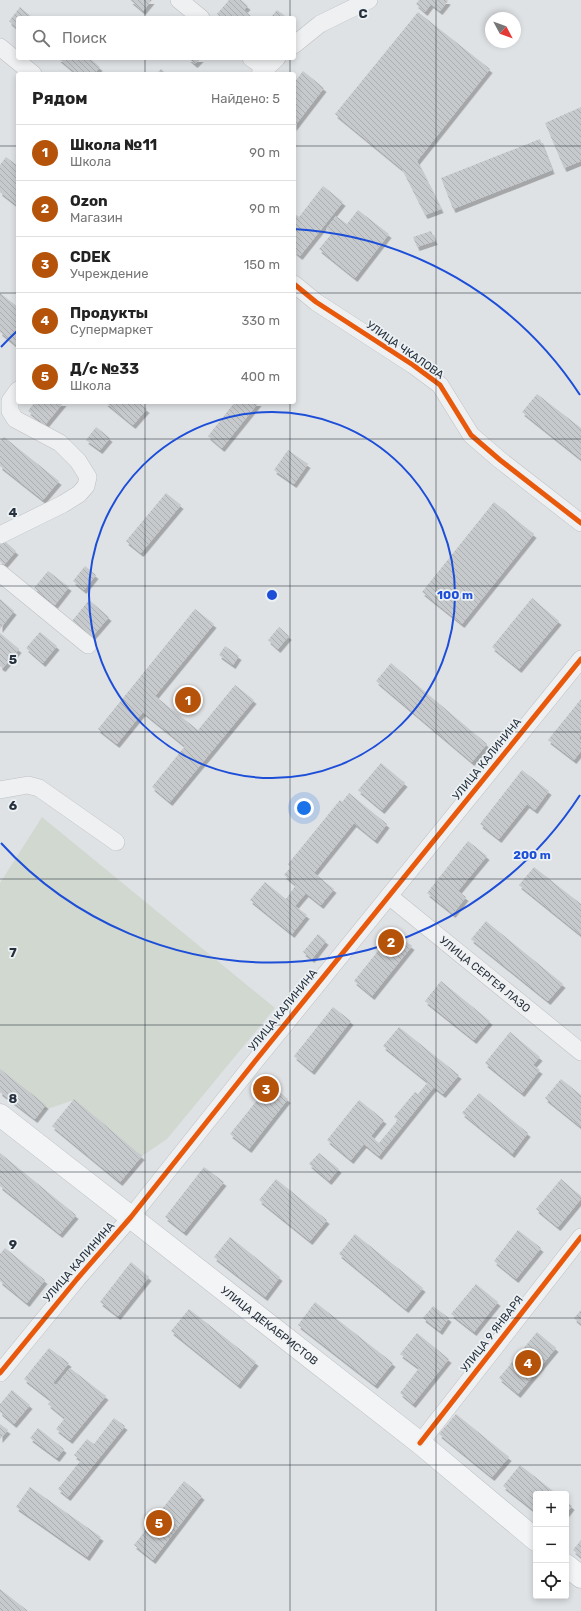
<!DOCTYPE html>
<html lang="ru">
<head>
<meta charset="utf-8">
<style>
	:root { --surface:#fff; --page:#f6f6f6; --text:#222; --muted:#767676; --line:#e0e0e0; --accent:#b45309 }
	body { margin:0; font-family:Rubik,sans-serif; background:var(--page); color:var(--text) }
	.controls { position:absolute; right:12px; bottom:12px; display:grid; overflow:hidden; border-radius:4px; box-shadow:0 2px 6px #0003 }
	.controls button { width:36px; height:36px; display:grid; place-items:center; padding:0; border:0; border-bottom:1px solid var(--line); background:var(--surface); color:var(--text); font:20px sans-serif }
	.compass { position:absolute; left:485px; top:12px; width:36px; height:36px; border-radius:50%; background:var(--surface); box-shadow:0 2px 6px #0003; rotate:131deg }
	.you { position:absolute; left:304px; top:808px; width:14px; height:14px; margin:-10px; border:3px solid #fff; border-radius:50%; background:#1a73e8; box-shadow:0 0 0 6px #1a73e833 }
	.badge { display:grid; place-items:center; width:26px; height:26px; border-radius:50%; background:var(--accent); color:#fff; font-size:13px; font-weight:700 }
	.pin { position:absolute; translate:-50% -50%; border:2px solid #fff; box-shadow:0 1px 4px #0006 }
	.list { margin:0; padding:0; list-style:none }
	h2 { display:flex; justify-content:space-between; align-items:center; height:52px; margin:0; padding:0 16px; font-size:17px }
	h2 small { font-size:13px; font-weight:400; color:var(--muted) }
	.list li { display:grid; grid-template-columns:26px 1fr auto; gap:12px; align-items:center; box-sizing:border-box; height:56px; padding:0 16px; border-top:1px solid var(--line) }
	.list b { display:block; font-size:15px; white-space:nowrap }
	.list p { margin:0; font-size:13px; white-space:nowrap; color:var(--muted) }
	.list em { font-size:13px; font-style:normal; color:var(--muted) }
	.icon { flex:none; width:22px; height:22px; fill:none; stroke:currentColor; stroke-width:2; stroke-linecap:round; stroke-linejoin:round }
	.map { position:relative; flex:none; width:581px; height:1611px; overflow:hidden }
	.search { position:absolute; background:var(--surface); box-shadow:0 2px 6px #0003; left:16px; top:16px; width:280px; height:44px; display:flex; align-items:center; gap:10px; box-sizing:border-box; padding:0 14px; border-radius:4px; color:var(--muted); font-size:15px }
	.panel { position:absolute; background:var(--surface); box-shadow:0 2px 6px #0003; left:16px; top:72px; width:280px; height:332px; border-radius:4px }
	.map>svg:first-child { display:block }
	.garden { fill:#d1d8d0 }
	.building { fill:url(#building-back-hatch); filter:url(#shadow) }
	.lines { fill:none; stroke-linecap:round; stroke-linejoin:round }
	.minor-casing { stroke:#bec0c3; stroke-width:18 }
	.major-casing { stroke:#bcbfc2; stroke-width:23 }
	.minor { stroke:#eff0f1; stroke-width:17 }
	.major { stroke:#f3f4f5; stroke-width:22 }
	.cycleway-casing { stroke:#ecf1f4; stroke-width:8 }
	.cycleway { stroke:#e8590c; stroke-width:5 }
	.grid { fill:none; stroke:#27313d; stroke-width:1; stroke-opacity:0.55 }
	.ring { fill:none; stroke:#1d4ed8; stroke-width:2 }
	.labels { text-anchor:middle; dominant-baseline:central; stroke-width:3.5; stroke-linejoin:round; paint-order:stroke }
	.street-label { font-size:11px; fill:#27313d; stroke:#ecf1f4 }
	.grid-label { font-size:13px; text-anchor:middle; font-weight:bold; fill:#27313d; stroke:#ecf1f4; stroke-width:3.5; stroke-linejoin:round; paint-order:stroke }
	.centre { fill:#1d4ed8; stroke:#ecf1f4; stroke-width:2 }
	.ring-label { font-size:12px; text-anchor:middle; font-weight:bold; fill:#1d4ed8; stroke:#ecf1f4; stroke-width:3.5; stroke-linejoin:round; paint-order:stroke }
</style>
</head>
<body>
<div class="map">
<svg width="581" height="1611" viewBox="0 0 581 1611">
	<defs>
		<pattern id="building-back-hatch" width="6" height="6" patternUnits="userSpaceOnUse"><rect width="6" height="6" fill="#c7cacd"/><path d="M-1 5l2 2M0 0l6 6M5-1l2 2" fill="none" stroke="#abaeb1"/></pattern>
		<filter id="shadow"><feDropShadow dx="2.5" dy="4" stdDeviation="0" flood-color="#0004"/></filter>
	</defs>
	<rect width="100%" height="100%" fill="#dfe2e5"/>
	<path class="garden" d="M42,817L275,1008L167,1139L142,1156L74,1100L44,1110L0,1073V883Z"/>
	<path class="building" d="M130,0H152L143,11Z
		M229,0H241L248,6L244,10L252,17L251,18H222L217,14Z
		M419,0H447L448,1L440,11L431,4L425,12L416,4Z
		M20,7L33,18H18V29L9,21Z
		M277,10L288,18H270Z
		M418,12L490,69L417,161L441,209L425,215L402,169L335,114Z
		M58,58H89L100,67L94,74H77Z
		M188,58H201L195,64Z
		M161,69L167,74H156Z
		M303,71L324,88L294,127V83Z
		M581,107V161L564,168L545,123Z
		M540,139L552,170L453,209L441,178Z
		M6,157L18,166V206L0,192V165Z
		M323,186L343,202L300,256L294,251V213L299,217Z
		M358,210L389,234L355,278L319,249L332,233L326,229L336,216L347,224Z
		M431,231L435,241L417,247L413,237Z
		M0,293L18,307V342L16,345L0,332Z
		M537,394L581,428V459L522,412Z
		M35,402H64L45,425L28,411Z
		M105,402H138L147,409L133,425Z
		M235,402H259L222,448L208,436Z
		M96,427L110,438L100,450L86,440Z
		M4,437L59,481L43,500L0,466V441Z
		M288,450L308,464L294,484L274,470Z
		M166,493L181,505L141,553L126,541Z
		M494,502L534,534L462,624L422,592Z
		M0,537L16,551L4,565L0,561Z
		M85,566L96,575L84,590L73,581Z
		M48,571L69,587L55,605L34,588Z
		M532,598L559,621L519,669L492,647Z
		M0,599L14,611L0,629Z
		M89,600L109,617L91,638L72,621Z
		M195,609L214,624L155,696L198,730L235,685L254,700L170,802L152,787L185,746L143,712L117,744L98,729Z
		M279,627L289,636L278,649L268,640Z
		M40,632L57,646L43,663L26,648Z
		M0,633L19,649L3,668L0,666Z
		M225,646L239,656L233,665L219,655Z
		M391,663L487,744L472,762L376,681Z
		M581,699V736L579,738L581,740V751L574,760L548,740Z
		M381,763L405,783L382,810L358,790Z
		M522,770L549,791L535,810L527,804L499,839L480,824Z
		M349,793L387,824L375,840L354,823L314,873L334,889L321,905L306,893L295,906L307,915L292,934L250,900L265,882L286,899L296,885L284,875L291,867L288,864L340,800L342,802Z
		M468,841L487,856L458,891L466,897L453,914L427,893Z
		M534,867L581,904V935L519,885Z
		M486,921L563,984L548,1001L471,939Z
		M393,932L412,946L372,996L354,981Z
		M318,934L326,941L312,959L303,952Z
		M441,981L490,1021L474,1040L425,1001Z
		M333,1007L351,1021L312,1071L294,1056Z
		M399,1027L459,1075L443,1094L434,1087L379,1156L364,1144L351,1160L327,1140L359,1100L384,1120L371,1136L379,1143L398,1120L394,1117L415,1092L418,1094L428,1082L383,1046Z
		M510,1032L540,1057L533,1065L540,1070L522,1093L485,1063Z
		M0,1069L46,1105L35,1119L0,1092Z
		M561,1079L581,1095V1127L545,1098Z
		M270,1084L288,1099L249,1149L230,1134Z
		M479,1093L528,1133L512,1154L462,1113Z
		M74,1099L142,1156L120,1182L52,1126Z
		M0,1153L76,1215L60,1234L0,1186Z
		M319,1153L339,1169L329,1181L309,1164Z
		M204,1167L224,1182L184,1232L165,1217Z
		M276,1179L327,1220L310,1241L259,1200Z
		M561,1179L581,1196V1199L558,1227L536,1209Z
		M518,1230L541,1248L516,1279L494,1261Z
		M355,1234L423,1288L406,1309L339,1254Z
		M230,1237L280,1277L265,1297L214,1257Z
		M5,1248L45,1280L27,1303L0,1281V1254Z
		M131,1262L149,1277L118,1316L100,1302Z
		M476,1284L498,1302L474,1332L451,1314Z
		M315,1302L393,1363L375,1385L298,1325Z
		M433,1306L449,1318L440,1331L423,1318Z
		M189,1309L256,1362L238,1385L171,1331Z
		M581,1310V1324L574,1318Z
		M537,1332L556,1348L518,1394L499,1378Z
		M417,1333L449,1359L413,1404L400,1393L419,1368L400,1354Z
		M49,1348L69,1363L53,1383L56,1385L70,1368L106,1396L70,1440L56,1429L65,1418L48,1404L51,1400L24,1379Z
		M12,1390L30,1405L14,1424L0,1412V1404Z
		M456,1414L509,1457L492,1477L439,1434Z
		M114,1418L125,1426L68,1497L58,1489L81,1460L74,1455L87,1439L94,1444Z
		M0,1424L8,1430L0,1439Z
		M38,1428L64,1449L57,1458L30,1438Z
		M520,1465L557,1494H536V1512L503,1486Z
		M184,1481L202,1496L153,1560L134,1545Z
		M30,1487L101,1537L87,1557L16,1507Z
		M566,1501L572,1506L566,1514Z
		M581,1540V1557L573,1550Z
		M0,1589L28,1611H0Z"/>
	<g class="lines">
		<defs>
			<g id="minor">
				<path d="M179,0L201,18"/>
				<path d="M294,45L320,24L369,0"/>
				<path d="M0,47L33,74"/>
				<path d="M251,58L265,68"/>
				<path d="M260,74L277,58"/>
				<path d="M294,284L316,302L413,365L440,385L471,435L500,460L581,523"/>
				<path d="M0,535L63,504L79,494L86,486L88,477L78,461L60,443L15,419L10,411V401L18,390"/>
				<path d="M0,573L88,645"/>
				<path d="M0,790L28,785L39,788L116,842"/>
				<path id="s1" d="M389,896L581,1052"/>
				<path d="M0,1373L77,1279L131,1217L256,1060L581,659"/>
				<path d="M420,1443L581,1237"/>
			</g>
			<g id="major">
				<path id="s2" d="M0,1115L420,1443L536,1540"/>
				<path d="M566,1565L581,1577"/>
			</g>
		</defs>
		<use href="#minor" class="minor-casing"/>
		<use href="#major" class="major-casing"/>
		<use href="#minor" class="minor"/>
		<use href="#major" class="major"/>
		<defs>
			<path id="cycleway" d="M294,284L316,302L413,365L440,385L471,435L500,460L581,523
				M0,1373L77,1279L131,1217L256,1060L581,659
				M420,1443L581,1237"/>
		</defs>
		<use href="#cycleway" class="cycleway-casing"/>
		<use href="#cycleway" class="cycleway"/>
	</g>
	<path class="grid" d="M145,0V18M290,0V18M436,0V1611M145,58V74M290,58V74M0,146H18M294,146H581M0,293H18M294,293H581M145,402V1611M290,402V1611M0,439H581M0,586H581M0,732H581M0,879H581M0,1025H581M0,1172H581M0,1318H581M0,1465H581"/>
	<g class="ring">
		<circle cx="272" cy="595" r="183"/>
		<path d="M580 795A367 367 0 0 1 1 843M1 347A367 367 0 0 1 17 331M294 229A367 367 0 0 1 580 395"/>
	</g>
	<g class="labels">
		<g class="street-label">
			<text transform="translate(405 350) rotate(35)">УЛИЦА ЧКАЛОВА</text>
			<text transform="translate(487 759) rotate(-51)">УЛИЦА КАЛИНИНА</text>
			<text stroke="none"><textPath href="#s1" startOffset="124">УЛИЦА СЕРГЕЯ ЛАЗО</textPath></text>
			<text transform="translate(283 1010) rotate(-51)">УЛИЦА КАЛИНИНА</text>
			<text transform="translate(79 1262) rotate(-49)">УЛИЦА КАЛИНИНА</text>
			<text stroke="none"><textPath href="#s2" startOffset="342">УЛИЦА ДЕКАБРИСТОВ</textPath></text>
			<text transform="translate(492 1334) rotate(-52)">УЛИЦА 9 ЯНВАРЯ</text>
		</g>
	</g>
	<g class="grid-label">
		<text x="363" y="18">C</text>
		<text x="13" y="517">4</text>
		<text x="13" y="664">5</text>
		<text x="13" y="810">6</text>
		<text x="13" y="957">7</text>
		<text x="13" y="1103">8</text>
		<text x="13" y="1249">9</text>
	</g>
	<circle cx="272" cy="595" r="6" class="centre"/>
	<g class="ring-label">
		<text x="455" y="599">100 m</text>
		<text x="532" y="859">200 m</text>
	</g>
</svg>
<div class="controls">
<button>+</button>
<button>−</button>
<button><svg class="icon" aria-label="locate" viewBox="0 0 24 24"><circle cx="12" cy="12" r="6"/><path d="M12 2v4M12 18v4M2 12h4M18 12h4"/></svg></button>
</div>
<svg class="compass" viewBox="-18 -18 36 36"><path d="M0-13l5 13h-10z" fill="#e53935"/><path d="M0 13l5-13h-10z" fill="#767676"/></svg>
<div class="you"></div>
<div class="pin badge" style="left:188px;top:700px">1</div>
<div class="pin badge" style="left:391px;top:942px">2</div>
<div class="pin badge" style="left:266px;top:1089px">3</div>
<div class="pin badge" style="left:528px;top:1363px">4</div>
<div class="pin badge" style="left:159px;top:1523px">5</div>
<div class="search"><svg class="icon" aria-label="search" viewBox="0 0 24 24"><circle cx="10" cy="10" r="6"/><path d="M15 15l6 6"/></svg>Поиск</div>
<section class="panel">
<h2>Рядом<small>Найдено: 5</small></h2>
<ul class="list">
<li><span class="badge">1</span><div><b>Школа №11</b><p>Школа</p></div><em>90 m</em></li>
<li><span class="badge">2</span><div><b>Ozon</b><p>Магазин</p></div><em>90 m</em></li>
<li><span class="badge">3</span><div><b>CDEK</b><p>Учреждение</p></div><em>150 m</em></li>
<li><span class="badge">4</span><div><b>Продукты</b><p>Супермаркет</p></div><em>330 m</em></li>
<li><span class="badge">5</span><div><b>Д/с №33</b><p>Школа</p></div><em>400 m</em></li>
</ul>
</section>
</div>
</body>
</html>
